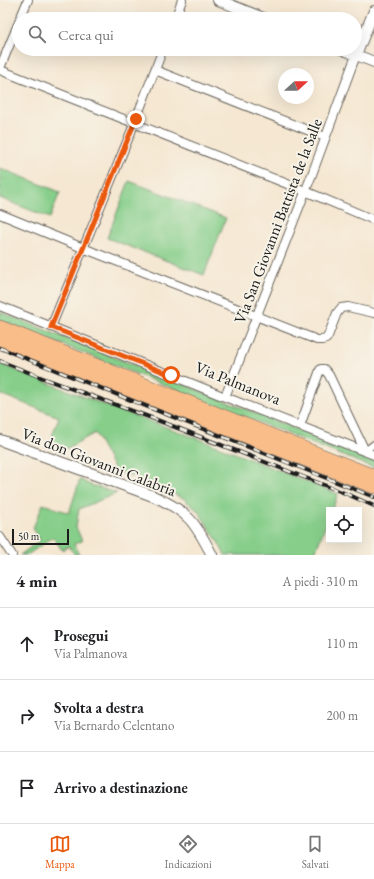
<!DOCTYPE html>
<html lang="it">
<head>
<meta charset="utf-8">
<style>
	:root { --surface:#fff; --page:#f2f2f2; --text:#202124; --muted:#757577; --line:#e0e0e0; --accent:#ea580c }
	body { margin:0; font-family:"EB Garamond",serif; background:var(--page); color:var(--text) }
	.controls { position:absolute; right:12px; bottom:12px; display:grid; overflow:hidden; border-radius:0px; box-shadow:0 4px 16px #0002 }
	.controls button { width:36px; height:36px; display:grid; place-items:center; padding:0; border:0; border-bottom:1px solid var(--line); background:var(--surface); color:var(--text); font:20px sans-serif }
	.compass { position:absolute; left:278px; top:68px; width:36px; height:36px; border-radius:50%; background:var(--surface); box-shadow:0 4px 16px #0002; rotate:69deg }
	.scale { position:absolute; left:12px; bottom:10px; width:57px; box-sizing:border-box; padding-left:4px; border:2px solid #1c1c1c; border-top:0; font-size:11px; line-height:14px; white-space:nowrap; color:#1c1c1c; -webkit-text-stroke:3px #f7f3e8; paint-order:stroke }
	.stop { position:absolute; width:12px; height:12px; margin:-9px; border:3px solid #ea580c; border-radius:50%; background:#fff }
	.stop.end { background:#ea580c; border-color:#fff; box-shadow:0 1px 4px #0008 }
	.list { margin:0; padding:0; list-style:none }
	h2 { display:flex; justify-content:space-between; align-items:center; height:52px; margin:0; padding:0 16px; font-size:17px }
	h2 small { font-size:13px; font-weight:400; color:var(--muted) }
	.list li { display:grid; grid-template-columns:26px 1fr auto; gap:12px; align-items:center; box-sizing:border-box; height:72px; padding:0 16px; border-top:1px solid var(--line) }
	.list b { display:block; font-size:15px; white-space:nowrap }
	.list p { margin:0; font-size:13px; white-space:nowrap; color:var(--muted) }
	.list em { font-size:13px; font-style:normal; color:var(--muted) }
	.icon { flex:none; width:22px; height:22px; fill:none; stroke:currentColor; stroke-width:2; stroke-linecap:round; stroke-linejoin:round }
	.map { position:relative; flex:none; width:374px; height:555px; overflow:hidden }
	.search { position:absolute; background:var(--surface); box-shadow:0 4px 16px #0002; left:12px; right:12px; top:12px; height:44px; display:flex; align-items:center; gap:10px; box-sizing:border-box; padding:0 14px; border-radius:22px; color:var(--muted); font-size:15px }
	.sheet { height:268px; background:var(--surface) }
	nav { display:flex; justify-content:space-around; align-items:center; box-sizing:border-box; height:56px; border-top:1px solid var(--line); background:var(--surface); font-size:11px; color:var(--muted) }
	nav a { display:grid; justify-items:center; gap:2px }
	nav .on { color:var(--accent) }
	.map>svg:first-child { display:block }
	.green { fill:#86ce8a; stroke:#517553 }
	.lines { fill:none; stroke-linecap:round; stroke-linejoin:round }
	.pedestrian-casing { stroke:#68635b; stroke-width:8 }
	.minor-casing { stroke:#68635b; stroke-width:10 }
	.tertiary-casing { stroke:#68635b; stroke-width:12 }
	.trunk-casing { stroke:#68635b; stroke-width:14 }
	.pedestrian { stroke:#fff; stroke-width:6 }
	.minor { stroke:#fff; stroke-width:8 }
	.tertiary { stroke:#fff; stroke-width:10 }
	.trunk { stroke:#f8bd89; stroke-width:13 }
	.rail-casing { stroke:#1c1c1c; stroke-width:4 }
	.rail { stroke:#f7f3e8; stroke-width:2.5; stroke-dasharray:8; stroke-linecap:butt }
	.route { stroke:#ea580c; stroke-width:5 }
	.labels { text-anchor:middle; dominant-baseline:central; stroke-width:4; stroke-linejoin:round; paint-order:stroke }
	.street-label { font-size:16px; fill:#1c1c1c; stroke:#f7f3e8 }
</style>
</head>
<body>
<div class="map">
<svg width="374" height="555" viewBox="0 0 374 555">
	<rect width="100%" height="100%" fill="#f7f3e8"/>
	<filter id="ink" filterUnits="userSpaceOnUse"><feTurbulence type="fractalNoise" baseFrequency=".025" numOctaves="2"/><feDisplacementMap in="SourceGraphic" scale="8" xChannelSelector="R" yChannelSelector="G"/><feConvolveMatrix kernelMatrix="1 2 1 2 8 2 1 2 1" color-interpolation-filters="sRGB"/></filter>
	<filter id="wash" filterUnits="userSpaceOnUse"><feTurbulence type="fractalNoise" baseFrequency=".012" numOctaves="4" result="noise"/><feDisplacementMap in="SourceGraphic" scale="16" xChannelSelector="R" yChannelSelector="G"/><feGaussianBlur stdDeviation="0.9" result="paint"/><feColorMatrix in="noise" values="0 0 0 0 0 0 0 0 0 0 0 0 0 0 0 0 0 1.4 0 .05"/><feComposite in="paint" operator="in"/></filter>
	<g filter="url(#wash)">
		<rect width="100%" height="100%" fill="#f5e7d1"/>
		<path class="green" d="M0,168L60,192L50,218L0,198Z
			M129,181L226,218L204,275L107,238Z
			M0,312L374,460V468L0,320Z
			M0,364L100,403L202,440L338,494L332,510H329V517L314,555H225L217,540L198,511L183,498L132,476L116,472L95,433L62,451L48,447L59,417L0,394Z
			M80,479L88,484L117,493L79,509L76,527L82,541L74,544L79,555H75L69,546L62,550L53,537L27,555H20L40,540L33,528L43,504L69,513Z"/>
	</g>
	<g filter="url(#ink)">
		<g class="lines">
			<defs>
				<path id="pedestrian" d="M365,451L374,444"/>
				<path id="minor" d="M20,19L28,0
					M175,19L182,0
					M0,68L19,22
					M0,70L305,191L374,220
					M155,70L325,137
					M0,214L83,248L317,340H322L326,339L328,336L337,313L341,308L348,307L374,313
					M0,306L225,397L374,455
					M51,327L131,132L163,49
					M225,397L311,177L356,55
					M300,426L320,370L321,369H324L329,375L365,451
					M0,537L12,555"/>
				<path id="tertiary" d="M218,0L266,19
					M341,49L374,62
					M356,55L374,11
					M0,440L153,496C188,511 195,522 212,555"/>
				<path id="trunk" d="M0,327L374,476
					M0,339L374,487"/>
			</defs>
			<use href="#pedestrian" class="pedestrian-casing"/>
			<use href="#minor" class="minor-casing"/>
			<use href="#tertiary" class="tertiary-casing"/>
			<use href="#trunk" class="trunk-casing"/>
			<use href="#pedestrian" class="pedestrian"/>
			<use href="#minor" class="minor"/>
			<use href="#tertiary" class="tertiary"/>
			<use href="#trunk" class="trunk"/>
			<defs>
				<path id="rail" d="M0,348L374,497
					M0,361L48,380L157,420L347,494L374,506"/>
			</defs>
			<use href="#rail" class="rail-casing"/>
			<use href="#rail" class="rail"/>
		</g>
	</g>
	<g class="lines" filter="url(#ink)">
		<path class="route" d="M136,119L51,327L171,375"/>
	</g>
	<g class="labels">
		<g class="street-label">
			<text transform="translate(278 221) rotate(-69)">Via San Giovanni Battista de la Salle</text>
			<text transform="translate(238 383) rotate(22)">Via Palmanova</text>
			<text transform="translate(99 462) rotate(21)">Via don Giovanni Calabria</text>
		</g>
	</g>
</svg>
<div class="controls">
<button><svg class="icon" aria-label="locate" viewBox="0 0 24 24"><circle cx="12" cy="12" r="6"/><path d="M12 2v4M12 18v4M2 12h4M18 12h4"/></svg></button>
</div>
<svg class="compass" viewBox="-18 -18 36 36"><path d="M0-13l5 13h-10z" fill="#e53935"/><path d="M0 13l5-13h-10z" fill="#757577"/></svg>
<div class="scale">50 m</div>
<div class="stop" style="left:171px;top:375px"></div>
<div class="stop end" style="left:136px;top:119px"></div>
<div class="search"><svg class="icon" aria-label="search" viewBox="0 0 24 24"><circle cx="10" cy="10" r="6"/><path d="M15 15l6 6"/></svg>Cerca qui</div>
</div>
<section class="sheet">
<h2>4 min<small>A piedi · 310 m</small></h2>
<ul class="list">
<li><svg class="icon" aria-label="ahead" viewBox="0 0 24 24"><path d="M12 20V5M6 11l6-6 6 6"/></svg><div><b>Prosegui</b><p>Via Palmanova</p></div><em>110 m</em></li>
<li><svg class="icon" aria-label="right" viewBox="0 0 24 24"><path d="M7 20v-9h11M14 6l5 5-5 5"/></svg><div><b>Svolta a destra</b><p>Via Bernardo Celentano</p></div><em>200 m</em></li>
<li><svg class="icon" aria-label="arrive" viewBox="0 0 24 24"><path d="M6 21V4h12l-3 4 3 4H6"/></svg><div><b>Arrivo a destinazione</b></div></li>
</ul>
</section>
<nav>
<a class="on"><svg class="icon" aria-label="map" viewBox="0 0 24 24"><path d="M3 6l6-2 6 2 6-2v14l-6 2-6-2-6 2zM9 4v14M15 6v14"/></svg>Mappa</a>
<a><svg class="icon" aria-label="directions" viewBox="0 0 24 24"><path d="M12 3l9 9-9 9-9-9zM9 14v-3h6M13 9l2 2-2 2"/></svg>Indicazioni</a>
<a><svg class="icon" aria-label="saved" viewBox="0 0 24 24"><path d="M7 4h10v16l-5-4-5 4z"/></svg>Salvati</a>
</nav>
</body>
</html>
